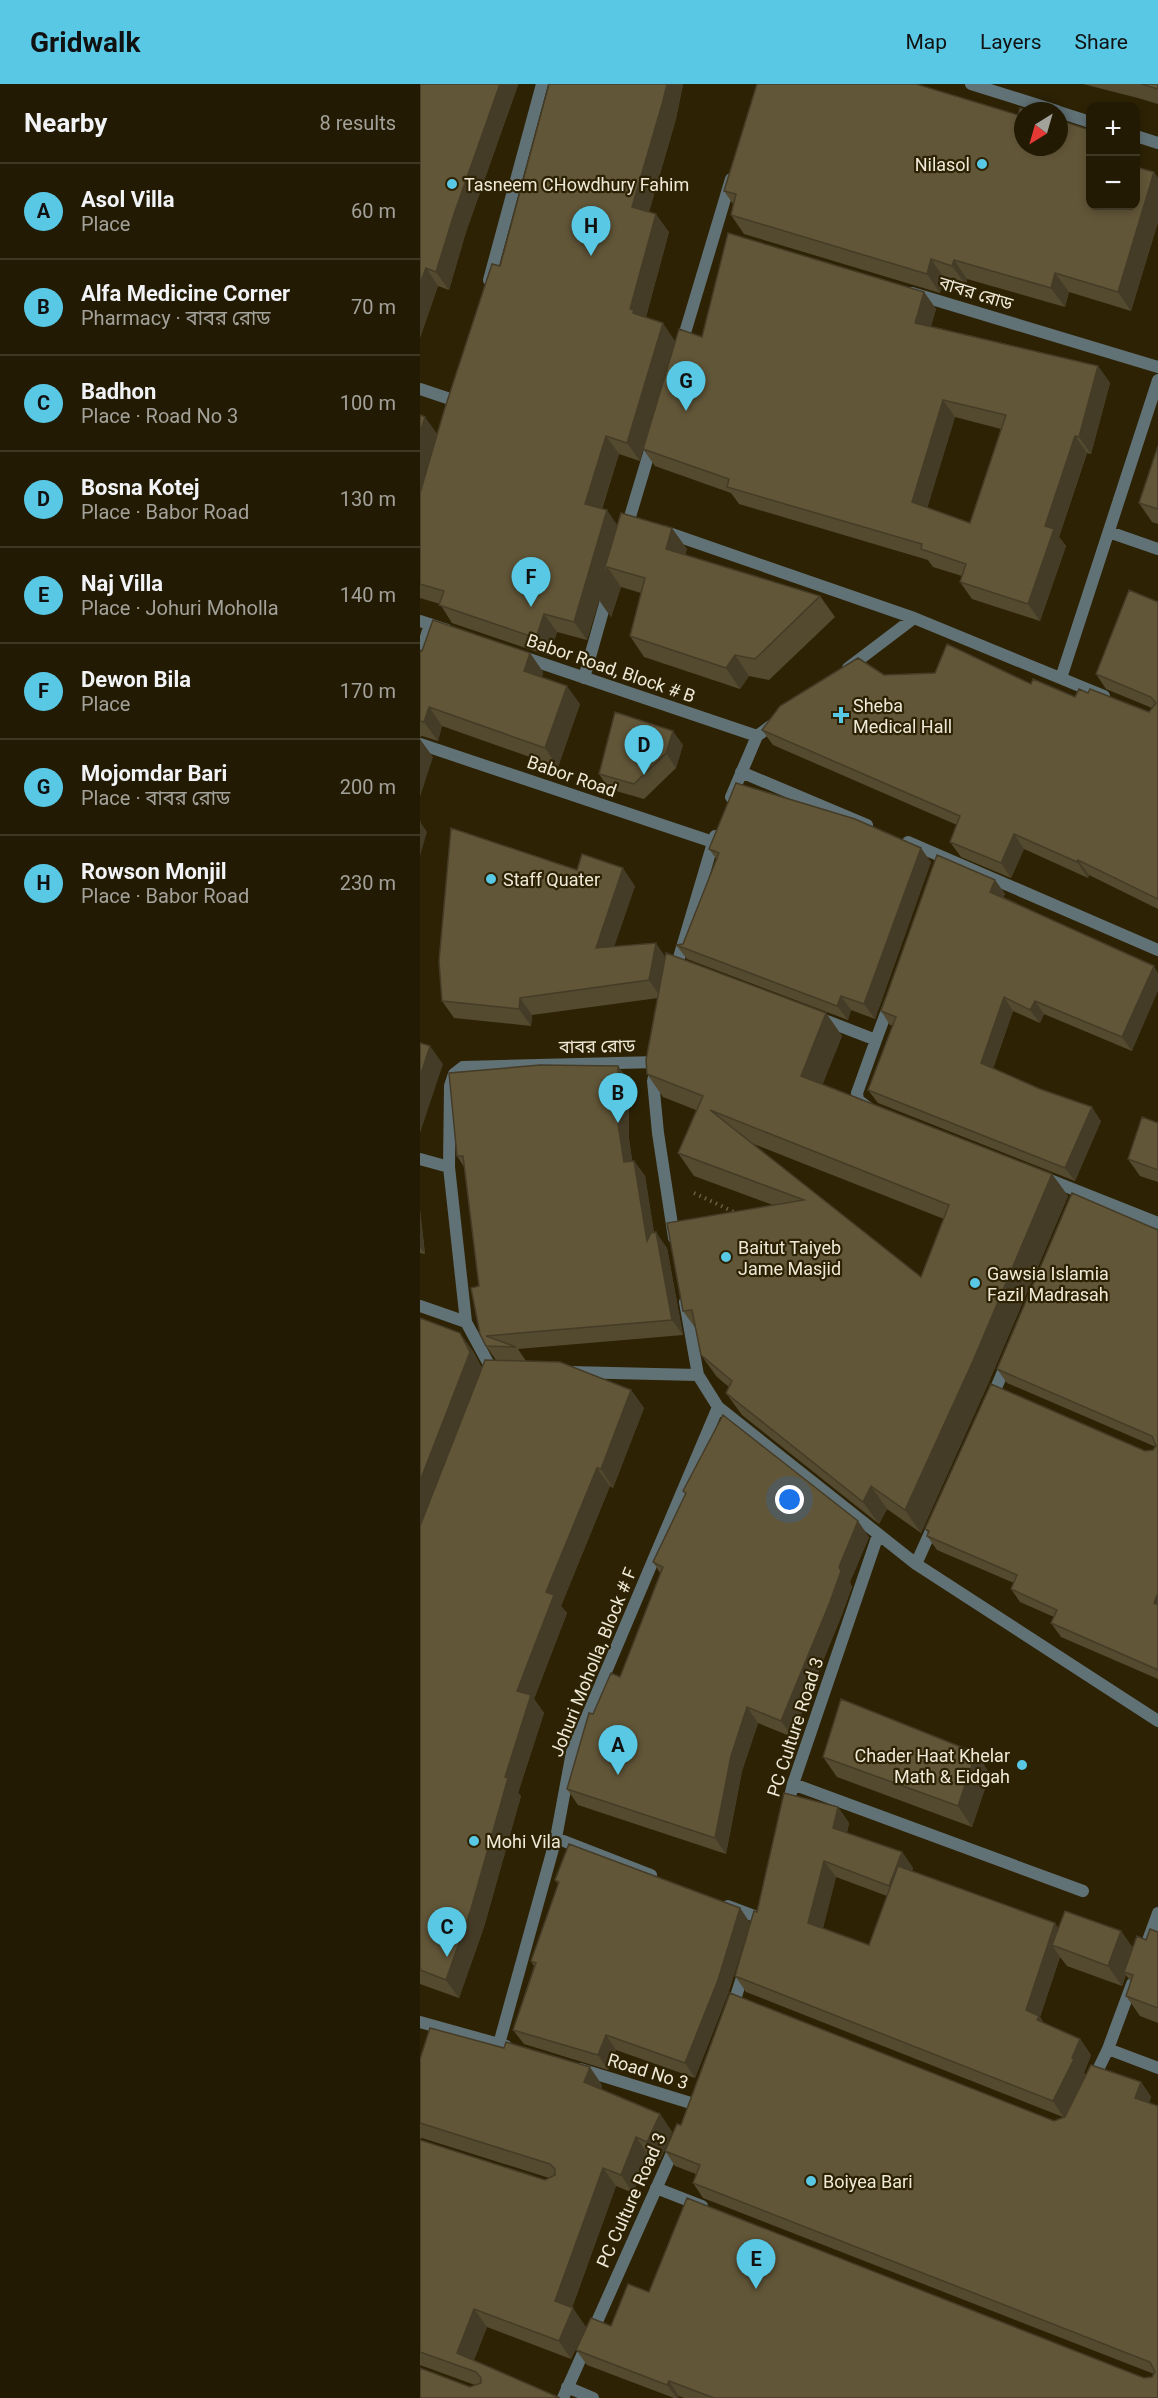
<!DOCTYPE html>
<html lang="en">
<head>
<meta charset="utf-8">
<style>
	:root { --surface:#221a03; --page:#2e2712; --text:#f1f3f6; --muted:#a2a19a; --line:#3f3825; --accent:#58c8e4 }
	body { margin:0; font-family:Roboto,"Noto Sans Bengali",sans-serif; background:var(--page); color:var(--text) }
	.controls { position:absolute; right:18px; top:18px; display:grid; overflow:hidden; border-radius:12px; box-shadow:0 3px 9px #0003 }
	.controls button { width:54px; height:54px; display:grid; place-items:center; padding:0; border:0; border-bottom:2px solid var(--line); background:var(--surface); color:var(--text); font:30px sans-serif }
	.compass { position:absolute; left:594px; top:18px; width:54px; height:54px; border-radius:50%; background:var(--surface); box-shadow:0 3px 9px #0003; rotate:217deg }
	.you { position:absolute; left:370px; top:1416px; width:21px; height:21px; margin:-15px; border:4px solid #fff; border-radius:50%; background:#1a73e8; box-shadow:0 0 0 9px #1a73e833 }
	.badge { display:grid; place-items:center; width:39px; height:39px; border-radius:50%; background:var(--accent); color:#111; font-size:20px; font-weight:700 }
	.pin { position:absolute; translate:-50% -50px; filter:drop-shadow(0 2px 3px #0008) }
	.pin::after { content:''; position:absolute; top:32px; width:21px; height:18px; background:inherit; clip-path:polygon(0 0,100% 0,50% 100%) }
	.list { margin:0; padding:0; list-style:none }
	h2 { display:flex; justify-content:space-between; align-items:center; height:78px; margin:0; padding:0 24px; font-size:26px }
	h2 small { font-size:20px; font-weight:400; color:var(--muted) }
	.list li { display:grid; grid-template-columns:39px 1fr auto; gap:18px; align-items:center; box-sizing:border-box; height:96px; padding:0 24px; border-top:2px solid var(--line) }
	.list b { display:block; font-size:22px; white-space:nowrap }
	.list p { margin:0; font-size:20px; white-space:nowrap; color:var(--muted) }
	.list em { font-size:20px; font-style:normal; color:var(--muted) }
	.map { position:relative; flex:none; width:738px; height:2314px; overflow:hidden }
	header { display:flex; align-items:center; gap:36px; box-sizing:border-box; height:84px; padding:0 30px; background:var(--accent); color:#111 }
	header strong { font-size:28px }
	nav { display:flex; gap:33px; margin-inline-start:auto; font-size:21px }
	main { display:flex }
	aside { flex:1; background:var(--surface) }
	.map>svg:first-child { display:block }
	.lines { fill:none; stroke-linecap:round; stroke-linejoin:round }
	.path { stroke:#695f45; stroke-width:4; stroke-dasharray:1.5 4.5; stroke-linecap:butt }
	.street { stroke:#617277; stroke-width:12 }
	.wall { fill:#544a30; fill-rule:evenodd }
	.shaded-wall { fill:#453c27 }
	.building { fill:#625638; stroke:#453c27; stroke-width:1.5; fill-rule:evenodd }
	.poi-dot { fill:#58c8e4; stroke:#2d2204; stroke-width:2 }
	.labels { text-anchor:middle; dominant-baseline:central; stroke-width:4.5; stroke-linejoin:round; paint-order:stroke }
	.poi-label { font-size:18px; fill:#efe9d7; stroke:#2d2204; text-anchor:start }
	.street-label { font-size:18px; fill:#efe9d7; stroke:#2d2204 }
</style>
</head>
<body>
<header>
<strong>Gridwalk</strong>
<nav><a>Map</a><a>Layers</a><a>Share</a></nav>
</header>
<main>
<aside>
<h2>Nearby<small>8 results</small></h2>
<ul class="list">
<li><span class="badge">A</span><div><b>Asol Villa</b><p>Place</p></div><em>60 m</em></li>
<li><span class="badge">B</span><div><b>Alfa Medicine Corner</b><p>Pharmacy · বাবর রোড</p></div><em>70 m</em></li>
<li><span class="badge">C</span><div><b>Badhon</b><p>Place · Road No 3</p></div><em>100 m</em></li>
<li><span class="badge">D</span><div><b>Bosna Kotej</b><p>Place · Babor Road</p></div><em>130 m</em></li>
<li><span class="badge">E</span><div><b>Naj Villa</b><p>Place · Johuri Moholla</p></div><em>140 m</em></li>
<li><span class="badge">F</span><div><b>Dewon Bila</b><p>Place</p></div><em>170 m</em></li>
<li><span class="badge">G</span><div><b>Mojomdar Bari</b><p>Place · বাবর রোড</p></div><em>200 m</em></li>
<li><span class="badge">H</span><div><b>Rowson Monjil</b><p>Place · Babor Road</p></div><em>230 m</em></li>
</ul>
</aside>
<div class="map">
<svg width="738" height="2314" viewBox="0 0 738 2314">
	<rect width="100%" height="100%" fill="#2d2204"/>
	<g class="lines">
		<path class="path" d="M274,1109L316,1129"/>
		<path class="street" d="M551,0L637,27
			M639,28L670,38
			M716,52L738,59
			M69,196L122,0
			M492,209L738,283
			M261,262L311,95
			M0,305L36,317
			M206,446L233,356
			M243,447L494,534
			M689,448L738,465
			M0,537L27,546
			M0,572L10,540
			M103,573L337,652
			M428,584L494,534L684,612
			M164,594L188,509
			M641,594L738,296
			M0,660L293,758
			M321,688L447,741
			M311,713L337,652L356,638
			M488,758L738,866
			M255,887L295,752
			M399,934L456,956L437,1009L438,1016L450,1025
			M456,956L470,918
			M236,984L233,997L238,1049L254,1154
			M0,1075L29,1083L46,1238
			M29,1083L30,1002L34,990L43,983L237,978
			M625,1094L738,1139
			M265,1218L278,1291L298,1323L496,1480L738,1637
			M0,1222L46,1238L72,1286H75
			M150,1288L278,1291
			M570,1318L588,1276
			M496,1480L514,1440
			M373,1700L663,1807
			M367,1725L373,1700L458,1451
			M136,1754L231,1791
			M308,1822L340,1834
			M727,1859L738,1829
			M312,1925L325,1884
			M0,1938L86,1962
			M79,1960L136,1754L152,1668L298,1323
			M688,1965L738,1984
			M160,1985L274,2020
			M672,1998L688,1965L712,1900
			M236,2104L282,2122
			M147,2303L173,2314
			M143,2314L256,2060"/>
	</g>
	<path class="wall" d="M0,0H97L98,1L46,148L29,206L18,202L0,254Z
		M129,0H263L256,35L229,128L249,148L226,233L220,377L199,370L182,425L198,442L267,465L265,471L400,512L415,533L349,596L329,592L320,605L224,573L210,552L221,509L201,503L191,533L179,516L167,556L137,548L129,572L32,539L20,520L0,514V331L17,350L80,182Z
		M663,0H738V20L718,14Z
		M734,88L738,94V138L711,227L649,208L645,223L547,195L546,201L524,194L520,209L324,150L311,131L313,120L304,107L670,122Z
		M504,208L516,225L511,242L678,282L690,299L671,370L667,369L639,453L646,462L620,537L552,515L540,498L542,492L513,483L508,476L319,420L311,409L235,382L223,365L282,253ZM535,333L581,345L550,439L507,424Z
		M738,362V440L732,438L719,419Z
		M738,518V825L669,791L668,794L604,765L591,794L541,773L530,758L537,741L353,661L342,646L464,591L611,600L655,613L668,609L729,628L732,624L686,605L676,590Z
		M0,566L2,567L110,569L123,588L122,593L160,620L138,683L22,642L18,657L2,652L0,653Z
		M263,661L256,684L224,715L189,705L179,690Z
		M289,765L511,778L455,935L431,926L428,936L267,875L256,861L263,860L297,776Z
		M157,786L215,802L194,862L246,873L406,929L422,952L402,1000L632,1090L648,1112L568,1300L501,1449L467,1425L459,1440L322,1331L306,1309L309,1303L297,1293L281,1271L276,1245L263,1227L353,1121L274,1092L258,1069L276,1026L243,1013L227,990L238,914L112,931L111,942L34,934L22,917ZM331,1059L524,1135L501,1193Z
		M575,796L585,810L583,813L734,882L712,967L624,930L620,939L593,927L573,985L681,1037L655,1097L458,1019L448,1006L473,942L470,941L461,927Z
		M198,982L209,998V1055L212,1077H214L225,1092L234,1149L247,1164L263,1251L98,1265L106,1277L211,1306L224,1324L193,1404L190,1402L141,1522L147,1529L114,1615L124,1629L98,1709L101,1712L64,1843L39,1914L0,1900V1234L53,1267L62,1284L76,1276L66,1262L44,1083L37,1072Z
		M738,1039V1098L720,1092L708,1075Z
		M0,1126L5,1170L0,1169Z
		M738,1146V1595L641,1553L631,1539L634,1533L600,1518L591,1505L594,1499L517,1466L507,1452L508,1449L505,1445L725,1367L733,1366L736,1363L587,1299L577,1285Z
		M263,1407L449,1453L430,1498L432,1503L421,1533L372,1653L338,1639L322,1687L306,1770L158,1721L147,1705L173,1630L200,1593L230,1516L240,1489L233,1478L266,1411Z
		M556,1669L570,1690L552,1743L417,1693L403,1673Z
		M418,1723L429,1739L427,1749L482,1768L493,1784L492,1787L639,1844L701,1847L712,1863L738,1848V1939L720,1932L706,1912L711,1898L706,1891L702,1902L647,1882L640,1873L620,1933L624,1939L660,1955L671,1971L664,1989L666,1991L721,1998L731,2013L729,2019L738,2314H264L259,2312V2314H254L167,2281L156,2266L191,2242L229,2208L724,2294L732,2293L734,2290L283,2114L273,2099L276,2090L255,2082L245,2067L261,2041L634,2037L643,2033L326,1908L315,1892L337,1828ZM416,1793L467,1812L449,1861L403,1844Z
		M135,1796L320,1824L330,1839L308,1910L275,1994L196,1966L188,1986L104,1960L93,1946L114,1882L111,1877L138,1800Z
		M0,1975L182,2001L181,2006L240,2030L252,2048L240,2076L229,2072L213,2109L196,2102L152,2224L166,2243L151,2275L67,2243L54,2276L140,2314L50,2303L55,2301L0,2281V2056L125,2096L129,2094L2,2054L0,2055Z"/>
	<path class="shaded-wall" d="M80,0H97L98,1L46,148L29,206L16,188L34,130Z
		M247,0H263L256,35L225,141L212,123Z
		M734,88L738,94V138L711,227L698,208Z
		M236,130L249,148L224,240L210,225Z
		M511,175L524,194L520,209L507,190Z
		M534,176L547,195L546,201L532,182Z
		M6,184L18,202L0,253V200Z
		M635,189L649,208L645,223L631,204Z
		M504,208L516,225L507,256L495,239Z
		M243,239L255,257L220,377L207,359Z
		M678,282L690,299L671,370L659,353Z
		M523,316L535,333L504,435L492,418Z
		M5,333L18,351L0,411V349Z
		M186,352L199,370L177,438L165,420Z
		M655,352L667,369L639,453L646,462L620,537L608,520L625,442Z
		M187,426L200,445L188,484L201,503L191,533L179,516L167,556L154,538Z
		M252,444L267,465L261,486L246,465Z
		M124,530L137,548L129,572L116,554Z
		M110,569L123,588L117,606L104,587Z
		M315,571L329,592L320,605L306,584Z
		M147,602L160,620L138,683L125,664Z
		M9,623L22,642L18,657L4,638Z
		M253,647L263,661L256,684L246,669Z
		M0,655L13,673L0,713Z
		M0,735L1,739L7,748L0,772Z
		M594,750L604,765L591,794L581,779Z
		M501,764L511,778L455,935L444,920Z
		M658,776L669,791L668,794L657,778Z
		M203,784L215,802L188,881L176,864Z
		M575,796L585,810L580,821L570,808Z
		M236,859L248,877L241,914L229,896Z
		M734,882L738,889V907L712,967L702,953Z
		M421,912L431,926L428,936L417,922Z
		M584,913L593,927L570,993L561,979Z
		M100,914L112,931L111,942L99,925Z
		M615,917L624,930L620,939L610,926Z
		M406,929L422,952L397,1015L381,992Z
		M10,962L23,980L0,1049V993Z
		M198,982L209,998V1055L215,1094L204,1078L198,1040Z
		M672,1023L681,1037L655,1097L645,1084Z
		M214,1077L225,1092L238,1173L227,1157Z
		M632,1090L648,1112L568,1300L501,1449L485,1426Z
		M0,1126L5,1170L0,1163Z
		M236,1148L247,1164L263,1251L252,1236Z
		M40,1249L53,1267L63,1287L0,1447V1397Z
		M211,1306L224,1324L193,1404L181,1385Z
		M177,1384L190,1402L141,1522L147,1529L114,1615L124,1629L98,1709L101,1712L64,1843L39,1914L26,1896L85,1693L97,1607L126,1508Z
		M451,1402L467,1425L459,1440L443,1418Z
		M438,1437L449,1453L430,1498L432,1503L421,1533L372,1653L361,1637L419,1483Z
		M738,1509V1525L734,1519Z
		M327,1623L338,1639L322,1687L306,1770L295,1754L311,1672Z
		M556,1669L570,1690L552,1743L538,1722Z
		M418,1723L429,1739L424,1760L413,1744Z
		M482,1768L493,1784L480,1818L469,1802Z
		M404,1777L416,1793L400,1856L388,1839Z
		M320,1824L330,1839L308,1910L275,1994L265,1979Z
		M635,1839L646,1855L632,1861L640,1873L620,1933L630,1948L606,1926Z
		M701,1847L715,1867L704,1888L706,1891L702,1902L688,1882Z
		M186,1951L196,1966L188,1986L178,1971Z
		M660,1955L671,1971L664,1989L666,1991L644,2034L633,2017Z
		M170,1983L182,2001L176,2017L164,1998Z
		M721,1998L731,2013L726,2029L715,2014Z
		M240,2030L252,2048L240,2076L227,2058Z
		M216,2053L229,2072L213,2109L201,2091Z
		M183,2084L196,2102L148,2235L135,2217Z
		M153,2224L166,2243L151,2275L139,2257Z
		M54,2225L67,2243L50,2286L37,2269Z
		M249,2297L259,2312V2314H257L247,2301Z"/>
	<path class="building" d="M0,0H80L34,130L16,188L6,184L0,200Z
		M129,0H247L243,17L212,123L236,130L210,225L214,226L213,229L243,239L207,359L186,352L165,420L187,426L154,538L124,530L116,554L19,521L24,507L0,500V409L24,327L72,180L80,182Z
		M337,0H496L598,31L600,24L609,27H603V63H639V36L670,46V122H716V83L734,88L698,208L635,189L631,204L534,176L532,182L511,175L507,190L311,131L316,110L304,107Z
		M721,0H738V5Z
		M308,149L504,208L495,239L678,282L659,353L655,352L625,442L634,445L608,520L540,498L546,480L501,465L502,460L307,403L309,395L223,365L259,245L282,253ZM523,316L586,331L550,439L492,418Z
		M0,331L5,333L0,349Z
		M738,362V425L719,419Z
		M201,429L252,444L246,465L400,512L335,575L315,571L306,584L210,552L225,494L187,483L176,513Z
		M709,506L738,518V815L658,776L657,778L594,750L581,779L530,758L540,732L342,646L360,622L438,574L464,591L515,589L527,560L611,600L613,595L655,613L659,605L668,609L670,605L729,628L736,619L731,613L676,590Z
		M13,536L110,569L104,587L147,602L125,664L9,623L4,638L0,637V566L2,567Z
		M195,628L253,647L246,669L214,700L179,690Z
		M316,699L435,735L501,764L444,920L421,912L417,922L256,861L263,860L299,769L289,765Z
		M31,744L157,786L162,770L203,784L176,864L236,859L229,896L100,914L99,925L22,917L19,877Z
		M517,771L575,796L570,808L734,882L702,953L615,917L610,926L584,913L561,979L620,1005L672,1023L645,1084L448,1006L476,933L461,927Z
		M246,869L406,929L381,992L632,1090L553,1277L485,1426L451,1402L443,1418L306,1309L312,1297L281,1271L272,1226L263,1227L247,1139L384,1116L258,1069L283,1012L227,990L226,976ZM290,1026L529,1121L501,1193Z
		M0,959L10,962L0,993Z
		M120,981L198,982V1040L204,1078L214,1077L227,1157L231,1149L236,1148L252,1236L66,1252L96,1263L66,1262L60,1250L51,1204L59,1202L43,1072H37L29,989Z
		M722,1033L738,1039V1086L708,1075Z
		M652,1109L738,1146V1509L734,1519L738,1521V1587L736,1585L631,1539L637,1526L591,1505L597,1491L507,1452L509,1447L505,1445L571,1300L725,1367L733,1366L736,1362L732,1352L577,1285Z
		M0,1234L40,1249L50,1268L0,1397Z
		M65,1276L140,1278L211,1306L181,1385L177,1384L126,1508L134,1511L97,1607L111,1611L85,1693L88,1694L51,1825L26,1896L0,1886V1442Z
		M303,1331L438,1437L419,1483L421,1487L410,1518L361,1637L327,1623L311,1672L295,1754L147,1705L169,1629L173,1630L191,1589L200,1593L243,1483L233,1478L266,1409L263,1407Z
		M421,1615L556,1669L538,1722L403,1673Z
		M364,1709L418,1723L413,1744L482,1768L469,1802L404,1777L388,1839L449,1861L478,1782L635,1839L606,1926L619,1932L617,1936L660,1955L652,1974L654,1975L633,2017L315,1892L334,1827L337,1828Z
		M149,1760L320,1824L298,1896L265,1979L186,1951L178,1971L93,1946L116,1879L111,1877L139,1798L135,1796Z
		M645,1827L701,1847L688,1882L632,1861Z
		M730,1845L738,1848V1924L706,1912L713,1891L704,1888L717,1852L726,1856Z
		M310,1909L634,2037L645,2033L671,1981L721,1998L715,2014L738,2022V2314H294L249,2297L247,2301L156,2266L171,2234L191,2242L208,2200L229,2208L267,2114L724,2294L732,2293L735,2288L730,2278L273,2099L280,2081L245,2067L257,2040L261,2041Z
		M10,1944L84,1964L86,1958L170,1983L164,1998L240,2030L227,2058L216,2053L201,2091L183,2084L135,2217L153,2224L139,2257L54,2225L37,2269L140,2314H0V2284L50,2303L61,2299V2294L56,2288L0,2268V2056L125,2096L135,2091V2085L130,2080L0,2039V1975Z"/>
	<g class="poi-dot">
		<circle cx="562" cy="80" r="6"/>
		<circle cx="32" cy="100" r="6"/>
		<path d="M418 622h6v6h6v6h-6v6h-6v-6h-6v-6h6z"/>
		<circle cx="71" cy="795" r="6"/>
		<circle cx="306" cy="1173" r="6"/>
		<circle cx="555" cy="1199" r="6"/>
		<circle cx="602" cy="1681" r="6"/>
		<circle cx="54" cy="1757" r="6"/>
		<circle cx="391" cy="2097" r="6"/>
	</g>
	<g class="labels">
		<g class="poi-label">
			<text x="550" y="80" text-anchor="end">Nilasol</text>
			<text x="44" y="100">Tasneem CHowdhury Fahim</text>
			<text x="433" y="621">Sheba<tspan x="433" dy="21">Medical Hall</tspan></text>
			<text x="83" y="795">Staff Quater</text>
			<text x="318" y="1163">Baitut Taiyeb<tspan x="318" dy="21">Jame Masjid</tspan></text>
			<text x="567" y="1189">Gawsia Islamia<tspan x="567" dy="21">Fazil Madrasah</tspan></text>
			<text x="590" y="1671" text-anchor="end">Chader Haat Khelar<tspan x="590" dy="21">Math &amp; Eidgah</tspan></text>
			<text x="66" y="1757">Mohi Vila</text>
			<text x="403" y="2097">Boiyea Bari</text>
		</g>
		<g class="street-label">
			<text transform="translate(556 209) rotate(17)">বাবর রোড</text>
			<text transform="translate(191 584) rotate(19)">Babor Road, Block # B</text>
			<text transform="translate(152 692) rotate(19)">Babor Road</text>
			<text transform="translate(177 962) rotate(-1)">বাবর রোড</text>
			<text transform="translate(173 1578) rotate(-68)">Johuri Moholla, Block # F</text>
			<text transform="translate(375 1643) rotate(-72)">PC Culture Road 3</text>
			<text transform="translate(228 1987) rotate(17)">Road No 3</text>
			<text transform="translate(211 2116) rotate(-66)">PC Culture Road 3</text>
		</g>
	</g>
</svg>
<div class="controls">
<button>+</button>
<button>−</button>
</div>
<svg class="compass" viewBox="-18 -18 36 36"><path d="M0-13l5 13h-10z" fill="#e53935"/><path d="M0 13l5-13h-10z" fill="#a2a19a"/></svg>
<div class="you"></div>
<div class="pin badge" style="left:198px;top:1691px">A</div>
<div class="pin badge" style="left:198px;top:1039px">B</div>
<div class="pin badge" style="left:27px;top:1873px">C</div>
<div class="pin badge" style="left:224px;top:691px">D</div>
<div class="pin badge" style="left:336px;top:2205px">E</div>
<div class="pin badge" style="left:111px;top:523px">F</div>
<div class="pin badge" style="left:266px;top:327px">G</div>
<div class="pin badge" style="left:171px;top:172px">H</div>
</div>
</main>
</body>
</html>
